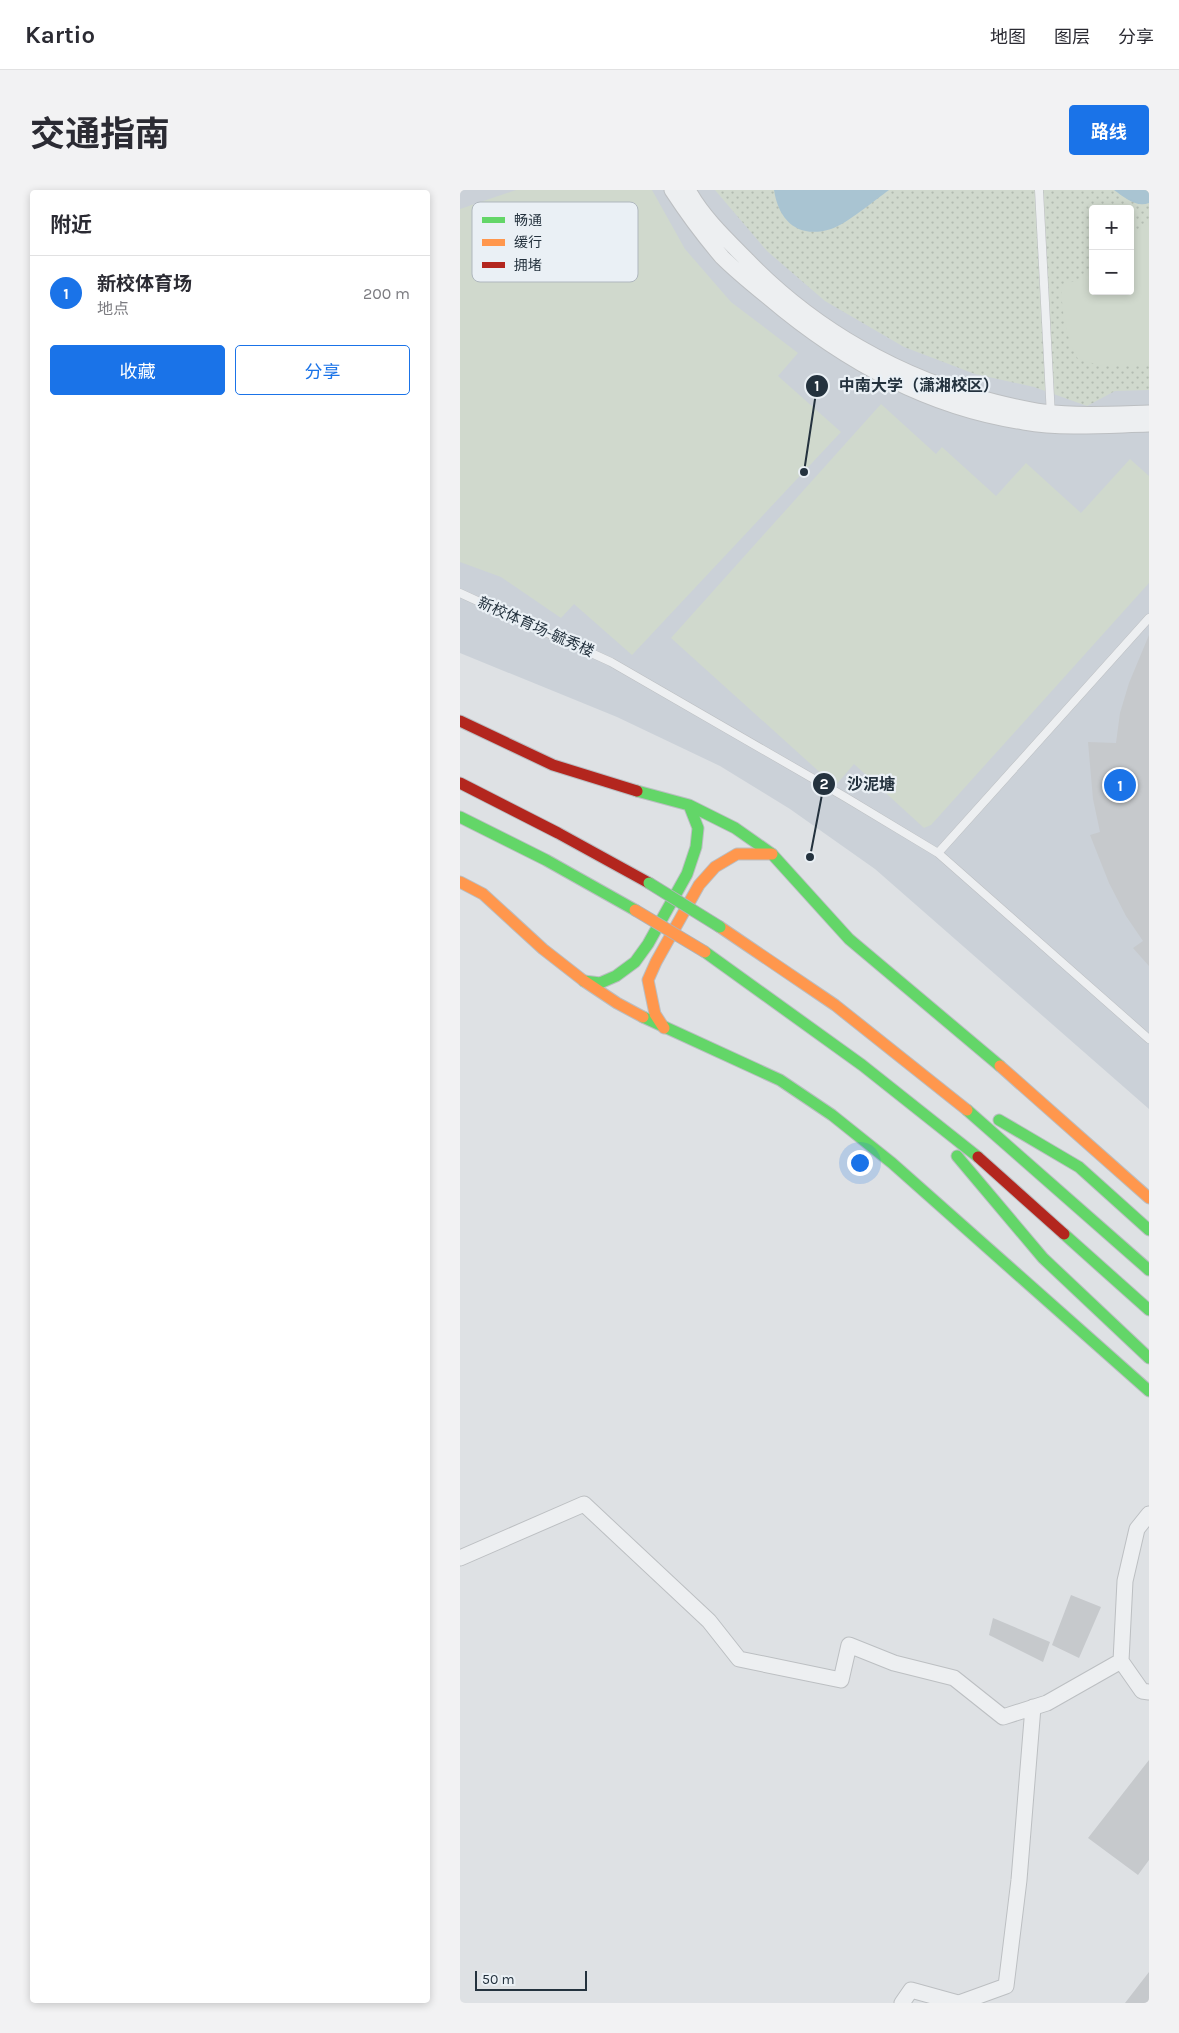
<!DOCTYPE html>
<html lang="zh">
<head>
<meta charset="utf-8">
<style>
	:root { --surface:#fff; --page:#f2f2f3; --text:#2b2b33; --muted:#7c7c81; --line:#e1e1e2; --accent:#1a73e8 }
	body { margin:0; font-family:Karla,"Noto Sans SC",sans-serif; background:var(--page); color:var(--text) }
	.controls { position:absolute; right:15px; top:15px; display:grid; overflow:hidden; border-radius:5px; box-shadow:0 2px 8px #0003 }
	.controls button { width:45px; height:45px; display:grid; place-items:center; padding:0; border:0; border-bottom:1px solid var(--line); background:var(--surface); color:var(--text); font:25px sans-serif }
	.scale { position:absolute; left:15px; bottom:12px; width:112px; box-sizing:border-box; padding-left:5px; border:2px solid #24323e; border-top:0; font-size:14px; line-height:18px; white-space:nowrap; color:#24323e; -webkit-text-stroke:4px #eaf0f5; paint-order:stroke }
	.you { position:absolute; left:399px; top:972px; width:18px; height:18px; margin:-12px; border:4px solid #fff; border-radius:50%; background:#1a73e8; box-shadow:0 0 0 8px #1a73e833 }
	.badge { display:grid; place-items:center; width:32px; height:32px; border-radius:50%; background:var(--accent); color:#fff; font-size:16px; font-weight:700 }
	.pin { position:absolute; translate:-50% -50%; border:2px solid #fff; box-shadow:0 1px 5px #0006 }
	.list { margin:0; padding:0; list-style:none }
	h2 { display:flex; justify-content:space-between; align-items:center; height:65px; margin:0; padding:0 20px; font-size:21px }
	h2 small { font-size:16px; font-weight:400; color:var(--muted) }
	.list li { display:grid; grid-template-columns:32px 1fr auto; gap:15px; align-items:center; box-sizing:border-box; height:75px; padding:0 20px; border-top:1px solid var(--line) }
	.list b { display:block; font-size:19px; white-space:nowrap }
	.list p { margin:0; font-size:16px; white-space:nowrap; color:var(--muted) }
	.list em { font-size:16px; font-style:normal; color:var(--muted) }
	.actions { display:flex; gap:10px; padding:15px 20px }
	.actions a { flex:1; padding:11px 0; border:1px solid var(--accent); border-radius:5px; text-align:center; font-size:18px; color:var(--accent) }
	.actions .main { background:var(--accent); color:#fff }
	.map { position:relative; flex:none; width:689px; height:1813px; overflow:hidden; border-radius:5px }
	header { display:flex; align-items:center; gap:30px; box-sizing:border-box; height:70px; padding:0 25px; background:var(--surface); border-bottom:1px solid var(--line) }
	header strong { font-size:24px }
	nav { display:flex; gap:28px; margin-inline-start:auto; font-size:18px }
	.intro { display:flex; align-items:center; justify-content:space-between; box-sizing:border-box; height:120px; padding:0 30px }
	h1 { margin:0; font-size:35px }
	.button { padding:12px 22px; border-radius:5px; background:var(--accent); color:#fff; font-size:18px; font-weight:700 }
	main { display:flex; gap:30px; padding:0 30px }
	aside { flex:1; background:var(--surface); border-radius:5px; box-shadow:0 2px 8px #0003 }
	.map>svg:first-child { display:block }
	.built { fill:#cbd1d8; fill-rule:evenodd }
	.park { fill:url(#park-dots); fill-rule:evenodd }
	.pitch { fill:#d0d9cd }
	.water { fill:#a9c4d2 }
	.building { fill:#c6c9cc }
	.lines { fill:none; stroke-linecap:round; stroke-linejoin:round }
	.lane-casing { stroke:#bcbfc2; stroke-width:9 }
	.street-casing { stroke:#bcbfc2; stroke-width:17 }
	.fast-casing { stroke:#babec2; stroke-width:13 }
	.slow-casing { stroke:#babec2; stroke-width:13 }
	.jam-casing { stroke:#babec2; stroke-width:13 }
	.lane { stroke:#edeff1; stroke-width:8 }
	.street { stroke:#edeff1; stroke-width:15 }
	.fast { stroke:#63d668; stroke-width:11 }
	.slow { stroke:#ff974d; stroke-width:11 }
	.jam { stroke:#b3261e; stroke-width:11 }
	.fast-bridge-casing { stroke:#b0b4b9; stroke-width:13; stroke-linecap:butt }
	.slow-bridge-casing { stroke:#b0b4b9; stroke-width:13; stroke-linecap:butt }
	.fast-bridge { stroke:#63d668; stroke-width:11 }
	.slow-bridge { stroke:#ff974d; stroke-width:11 }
	.labels { text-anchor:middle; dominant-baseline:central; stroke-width:4.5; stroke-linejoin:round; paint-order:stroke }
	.street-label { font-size:15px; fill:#24323e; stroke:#eaf0f5 }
	.key { fill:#eaf0f5; stroke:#afb7be; stroke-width:1 }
	.key-label { font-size:14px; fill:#24323e }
	.leader { fill:none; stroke:#24323e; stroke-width:2 }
	.callout-dot { fill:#24323e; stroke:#eaf0f5; stroke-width:2 }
	.mark-label { font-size:15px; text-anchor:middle; font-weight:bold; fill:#fff }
	.callout-label { font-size:16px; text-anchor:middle; font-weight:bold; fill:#24323e; stroke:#eaf0f5; stroke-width:4.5; stroke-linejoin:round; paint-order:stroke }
</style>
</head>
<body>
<header>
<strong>Kartio</strong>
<nav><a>地图</a><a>图层</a><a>分享</a></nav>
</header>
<div class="intro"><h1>交通指南</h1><a class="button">路线</a></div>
<main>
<aside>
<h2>附近<small></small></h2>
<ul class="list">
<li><span class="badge">1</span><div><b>新校体育场</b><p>地点</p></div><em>200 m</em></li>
</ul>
<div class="actions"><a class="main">收藏</a><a>分享</a></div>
</aside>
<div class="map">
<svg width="689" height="1813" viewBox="0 0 689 1813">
	<defs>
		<pattern id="park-dots" width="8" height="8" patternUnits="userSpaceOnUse" patternTransform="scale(1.25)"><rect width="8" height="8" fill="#d0d9cd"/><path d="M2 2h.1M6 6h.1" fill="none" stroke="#b2bbb1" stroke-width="1.8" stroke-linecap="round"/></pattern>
	</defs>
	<rect width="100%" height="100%" fill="#dee1e4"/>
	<path class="built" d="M0,0H689V919L415,679L330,619L260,576L157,527L0,463ZM633,19H670V101H633Z"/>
	<path class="park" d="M255,0H689V200L655,201L627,216L574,197L515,184L444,157L365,111L307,61ZM633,19H670V101H633Z"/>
	<path class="pitch" d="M56,0H192L225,59L271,112L338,163L318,186L381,242L172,465L114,414L101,428L41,387L0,372V19Z
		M689,32V176H642L618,169C605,146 602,121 601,95L619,90L633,79V101H670V48Z
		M421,214L476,264L482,257L536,306L566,273L621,323L670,269L689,286V393L471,635L464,638L394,574L375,596L211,448Z"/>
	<path class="water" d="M314,0H429C415,10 385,35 371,39C339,49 319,32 314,0Z
		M654,0H689V13C676,18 664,7 654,0Z"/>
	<path class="building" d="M689,445V776L673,758L683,751L666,726L649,693L630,645L640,642L633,609L628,552L656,553L660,523L669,493Z
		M611,1405L641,1417L619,1468L592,1455Z
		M533,1428L590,1452L583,1472L529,1445Z
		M689,1570V1670L678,1685L628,1648Z
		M689,1782V1813H665Z"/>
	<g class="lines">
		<defs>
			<path id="lane" d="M579,0L591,226
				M0,403L151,472L385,607L478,663L689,849
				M478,663L689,428"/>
			<path id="street" d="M212,0C227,23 244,46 262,67C276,81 292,94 308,107C381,169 468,218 564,232C605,239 648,235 689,234
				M228,0C242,26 265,48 286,69C353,139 441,189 535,212C551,216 567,220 583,222C618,226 654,224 689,223
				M689,1324L677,1339L665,1391L661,1471L682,1501L689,1502
				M0,1368L124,1314L249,1431L279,1469L381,1490L389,1455L434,1473L494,1488L543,1527L587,1513L661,1471
				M442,1813L451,1800L498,1813
				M499,1813L546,1796L559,1690L573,1517"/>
			<path id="fast" d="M177,601L229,615L275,638L312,664L389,749L540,876
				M0,627L86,670L175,720
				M245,762L402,875L518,967
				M124,791L140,793L156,786L175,772L188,754L227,684L236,657L238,638L229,615
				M183,827L320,890L372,925L432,973L689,1201
				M507,920L689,1080
				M539,930L619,977L689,1040
				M497,966L583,1068L689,1168
				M604,1044L689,1120"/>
			<path id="slow" d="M0,692L23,704L83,759L124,791L157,813L183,827
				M260,737L375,815L507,920
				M204,838L195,824L188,790L196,772L239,695L255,677L277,664H312
				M540,876L689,1008"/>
			<path id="jam" d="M0,531L93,575L177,601
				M0,593L98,643L189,693
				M518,967L604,1044"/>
		</defs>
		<use href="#lane" class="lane-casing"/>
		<use href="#street" class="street-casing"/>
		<use href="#fast" class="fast-casing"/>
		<use href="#slow" class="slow-casing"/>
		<use href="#jam" class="jam-casing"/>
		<use href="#lane" class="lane"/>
		<use href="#street" class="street"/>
		<use href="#fast" class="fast"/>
		<use href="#slow" class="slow"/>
		<use href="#jam" class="jam"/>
		<defs>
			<path id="fast-bridge" d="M189,693L260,737"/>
			<path id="slow-bridge" d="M175,720L245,762"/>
		</defs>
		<use href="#fast-bridge" class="fast-bridge-casing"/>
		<use href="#slow-bridge" class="slow-bridge-casing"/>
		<use href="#fast-bridge" class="fast-bridge"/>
		<use href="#slow-bridge" class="slow-bridge"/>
	</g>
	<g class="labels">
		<g class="street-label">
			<text transform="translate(76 437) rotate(24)">新校体育场-毓秀楼</text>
		</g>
	</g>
	<rect x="12" y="12" width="166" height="80" rx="8" class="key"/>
	<rect x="22" y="27" width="23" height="6" fill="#63d668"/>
	<rect x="22" y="49" width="23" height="7" fill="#ff974d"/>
	<rect x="22" y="72" width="23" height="6" fill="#b3261e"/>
	<g class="key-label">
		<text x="54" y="35">畅通</text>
		<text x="54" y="57">缓行</text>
		<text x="54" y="80">拥堵</text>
	</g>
	<path class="leader" d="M344 282L357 196M350 667L364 594"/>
	<g class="callout-dot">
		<circle cx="344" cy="282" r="5"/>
		<circle cx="350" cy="667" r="5"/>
		<circle cx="357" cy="196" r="12"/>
		<circle cx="364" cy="594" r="12"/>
	</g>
	<g class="mark-label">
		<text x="357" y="201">1</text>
		<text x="364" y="599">2</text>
	</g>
	<g class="callout-label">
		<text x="459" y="201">中南大学（潇湘校区）</text>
		<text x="411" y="600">沙泥塘</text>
	</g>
</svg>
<div class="controls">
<button>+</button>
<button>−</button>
</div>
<div class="scale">50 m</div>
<div class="you"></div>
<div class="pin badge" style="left:660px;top:595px">1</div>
</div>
</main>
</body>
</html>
